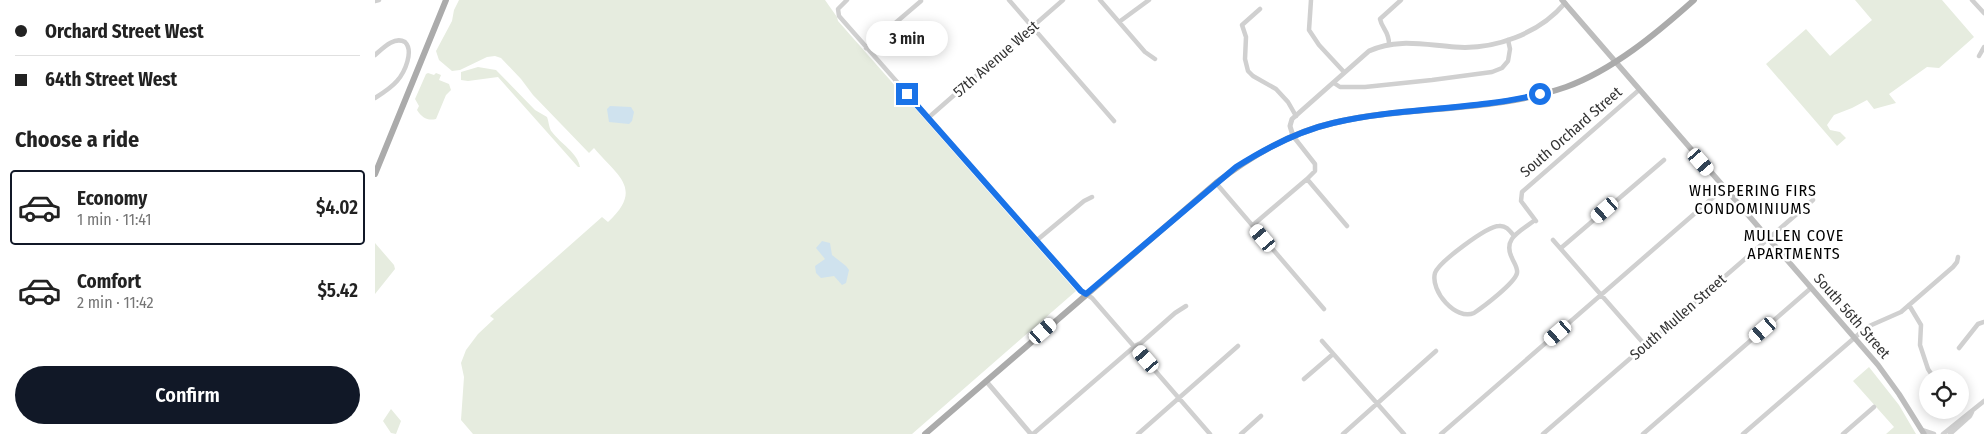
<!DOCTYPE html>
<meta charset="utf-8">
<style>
body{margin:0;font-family:"Fira Sans Condensed",sans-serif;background:#f2f2f2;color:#222;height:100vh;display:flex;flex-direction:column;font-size:19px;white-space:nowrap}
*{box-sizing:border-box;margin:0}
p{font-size:16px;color:#767676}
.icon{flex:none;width:28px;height:28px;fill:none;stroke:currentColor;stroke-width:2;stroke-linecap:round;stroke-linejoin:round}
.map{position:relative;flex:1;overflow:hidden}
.side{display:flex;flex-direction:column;background:#fff;width:375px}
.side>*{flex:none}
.guide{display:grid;align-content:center;height:110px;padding:0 15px;background:#fff}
.buttons{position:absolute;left:1544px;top:369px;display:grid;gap:10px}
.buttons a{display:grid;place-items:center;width:50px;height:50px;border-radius:50%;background:#fff;box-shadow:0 2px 12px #0003;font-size:25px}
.end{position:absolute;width:22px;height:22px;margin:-11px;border:6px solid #1a73e8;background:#fff;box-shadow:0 0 0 2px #fff}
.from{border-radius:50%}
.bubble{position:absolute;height:35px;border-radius:18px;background:#fff;box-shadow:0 2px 12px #0003;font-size:16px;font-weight:600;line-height:35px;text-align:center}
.car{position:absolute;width:15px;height:30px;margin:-15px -8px;border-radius:6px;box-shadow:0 0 4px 1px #0007;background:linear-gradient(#fff 24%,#345 0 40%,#fff 0 76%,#345 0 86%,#fff 0)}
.guide b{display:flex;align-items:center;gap:18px;height:48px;font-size:19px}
.guide b+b{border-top:1px solid #e0e0e0}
.guide i{width:12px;height:12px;background:#222}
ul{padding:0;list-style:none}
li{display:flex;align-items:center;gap:15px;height:75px;margin:0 10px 8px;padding:0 5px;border:2px solid transparent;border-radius:5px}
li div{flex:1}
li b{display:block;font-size:19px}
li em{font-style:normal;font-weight:600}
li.active{border-color:#111827}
li>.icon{width:45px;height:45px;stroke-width:1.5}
h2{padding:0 15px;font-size:22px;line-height:60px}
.primary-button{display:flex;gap:10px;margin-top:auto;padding:10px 15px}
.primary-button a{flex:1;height:58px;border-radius:30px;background:#111827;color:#fff;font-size:20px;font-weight:600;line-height:58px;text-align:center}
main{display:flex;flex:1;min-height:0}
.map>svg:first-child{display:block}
.green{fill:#e6ecdf}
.water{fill:#cfe2ee}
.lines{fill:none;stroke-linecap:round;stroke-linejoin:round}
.minor{stroke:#d0d0d0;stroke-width:4.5}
.tertiary{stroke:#d0d0d0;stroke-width:5}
.secondary{stroke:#bdbdbd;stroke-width:5.5}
.primary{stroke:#ababab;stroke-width:6}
.route{stroke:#1a73e8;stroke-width:6}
.labels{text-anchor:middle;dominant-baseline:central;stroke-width:5;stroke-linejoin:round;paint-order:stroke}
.street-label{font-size:15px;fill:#333;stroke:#fff}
.neighbourhood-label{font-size:16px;letter-spacing:1px;fill:#000;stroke:#fff}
</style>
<main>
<section class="side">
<div class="guide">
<b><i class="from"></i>Orchard Street West</b>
<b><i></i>64th Street West</b>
</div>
<h2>Choose a ride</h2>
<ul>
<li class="active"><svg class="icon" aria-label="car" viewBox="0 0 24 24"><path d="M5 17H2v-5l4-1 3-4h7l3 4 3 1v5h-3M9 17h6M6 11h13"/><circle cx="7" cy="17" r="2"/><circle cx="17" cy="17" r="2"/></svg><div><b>Economy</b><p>1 min · 11:41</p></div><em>$4.02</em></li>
<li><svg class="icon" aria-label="car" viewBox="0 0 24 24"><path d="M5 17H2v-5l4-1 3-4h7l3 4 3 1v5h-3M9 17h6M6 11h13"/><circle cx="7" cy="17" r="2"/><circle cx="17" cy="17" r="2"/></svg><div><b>Comfort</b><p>2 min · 11:42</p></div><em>$5.42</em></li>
</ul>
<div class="primary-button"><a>Confirm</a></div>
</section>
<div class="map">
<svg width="1609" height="434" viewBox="0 0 1609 434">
<rect width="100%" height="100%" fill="#fff"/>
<path class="green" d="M 84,0 L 450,0 L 462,17 L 463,21 L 701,291 L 537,434 L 98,434 L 86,420 L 89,377 L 86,363 L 91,350 L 103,334 L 119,319 L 115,316 L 227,217 L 233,222 C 270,188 241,175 219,148 L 214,153 L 158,95 L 146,79 L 126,58 L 120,56 L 112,57 L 85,70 L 77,71 L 64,60 L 61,51 L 77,21 L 79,10 Z
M 1480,0 L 1567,0 L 1599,37 L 1564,68 L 1552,67 L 1514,94 L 1521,103 L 1499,109 L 1492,100 L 1477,108 L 1459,115 L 1452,125 L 1455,130 L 1465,132 L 1471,138 L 1462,146 L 1391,64 L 1431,29 L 1455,56 L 1497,20 Z
M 103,67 L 121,70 L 160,110 L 172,117 C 174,122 174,129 177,132 C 185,143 203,153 205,167 L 203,167 L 123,77 L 93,81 L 86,80 L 86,72 Z
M 53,73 L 59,75 L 61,73 L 66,75 L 64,80 L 74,84 L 76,90 L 71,95 L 61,119 C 53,121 47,118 42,110 L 44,106 L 40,99 L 51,74 Z
M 0,243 L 19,265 L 20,269 L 0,294 Z
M 1494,367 L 1524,405 L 1541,434 L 1511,434 L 1519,427 L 1478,381 Z
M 16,409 L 26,421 L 21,434 L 16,433 L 8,421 Z"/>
<path class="water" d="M 235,106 L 256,107 L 259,112 L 257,121 L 254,124 L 234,122 L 232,109 Z
M 447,241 L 455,243 L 457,255 L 471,266 L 474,270 L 471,283 L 467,285 L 459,276 L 446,278 L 441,273 L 440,266 L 450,259 L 441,248 Z"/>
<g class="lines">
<path class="minor" d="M 472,0 L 463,9 L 464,16 L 706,291 L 717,298 L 835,434
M 634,0 L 739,121
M 725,0 L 770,52 L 780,59
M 936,0 L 934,30 L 944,45 L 969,72
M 1597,0 L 1609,13
M 0,1 L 4,0
M 885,9 L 867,25 L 871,37 L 870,59 L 873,71 L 878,76 L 901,89 L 913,102 L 921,116
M 744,22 L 774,0
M 1014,44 C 1014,31 1007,29 1005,19 L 1026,0
M 491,48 L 546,1
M 0,55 C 8,48 19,36 30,42 C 39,51 30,72 22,81 C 16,88 8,93 0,98
M 1604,56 L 1609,47
M 959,83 L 965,87 L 990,87 L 1057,80 L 1117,72 L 1127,68 L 1133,61 L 1135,49 L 1133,40
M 553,118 L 688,0
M 918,136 L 940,164 L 940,171 L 932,179 L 972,226
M 841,183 L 949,309
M 1161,221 L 1146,201 L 1147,192 L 1264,90
M 878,225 L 932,179
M 1139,236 C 1135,231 1131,225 1124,226 C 1112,226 1064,262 1060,273 C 1055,291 1081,321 1099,313 C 1108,307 1140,283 1142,273 C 1143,268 1139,263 1137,258 C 1127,238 1146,231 1160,220
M 1178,240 L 1270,345
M 661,241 L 709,201 L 717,197
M 1186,248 L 1289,160
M 1534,305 L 1546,325 L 1545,345 L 1553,369 L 1559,378
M 947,341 L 1029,434
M 1584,348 L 1603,324 L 1609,322
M 929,379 L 958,354
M 1547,430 L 1559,434
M 658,434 L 760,346 L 766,343 L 800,313 L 811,306
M 763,434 L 863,346
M 866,434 L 886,416
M 968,434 L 1061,351
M 1066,434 L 1349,188
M 1168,434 L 1438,200
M 1268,434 L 1436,288
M 1368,434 L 1492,327 L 1526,312 L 1578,267 L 1582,262 L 1583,257
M 1468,434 L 1499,407
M 1568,434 L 1609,401
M 1575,434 L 1595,416 L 1597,412"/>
<path class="tertiary" d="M 918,136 L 915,126 L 917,119 L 994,51 C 1022,38 1050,45 1080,47 C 1119,50 1164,34 1190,3
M 611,381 L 656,434"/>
<path class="secondary" d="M 1187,0 L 1503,365 L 1524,394 L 1549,434"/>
<path class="primary" d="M 0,174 L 71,0
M 550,434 L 841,183 C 876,156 914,133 958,123 C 1034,105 1116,113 1191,87 C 1238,70 1282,33 1319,0"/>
</g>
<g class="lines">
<path class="route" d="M 532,94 L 706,291 L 711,294 L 861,167 C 891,148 923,131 958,123 C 1025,107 1097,111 1165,94"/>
</g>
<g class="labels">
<g class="street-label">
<text transform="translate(621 59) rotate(-41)">57th Avenue West</text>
<text transform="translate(1196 132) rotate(-41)">South Orchard Street</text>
<text transform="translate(1477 316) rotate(49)">South 56th Street</text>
<text transform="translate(1303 317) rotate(-41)">South Mullen Street</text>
</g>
<g class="neighbourhood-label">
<text x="1378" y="190">WHISPERING FIRS<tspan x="1378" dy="18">CONDOMINIUMS</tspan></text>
<text x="1419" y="235">MULLEN COVE<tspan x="1419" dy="18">APARTMENTS</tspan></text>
</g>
</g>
</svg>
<div class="buttons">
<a><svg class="icon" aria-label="locate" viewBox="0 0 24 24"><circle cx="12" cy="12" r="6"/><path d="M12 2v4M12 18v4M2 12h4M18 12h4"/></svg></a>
</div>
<i class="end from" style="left:1165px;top:94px"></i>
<i class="end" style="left:532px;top:94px"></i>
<div class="bubble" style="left:491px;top:21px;width:82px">3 min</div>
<i class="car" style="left:1326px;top:162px;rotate:139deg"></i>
<i class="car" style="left:1230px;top:210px;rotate:229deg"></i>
<i class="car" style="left:888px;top:238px;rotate:320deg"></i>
<i class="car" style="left:1388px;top:330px;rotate:229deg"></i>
<i class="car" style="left:668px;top:331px;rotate:49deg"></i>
<i class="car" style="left:1183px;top:333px;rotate:229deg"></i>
<i class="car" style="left:771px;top:359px;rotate:319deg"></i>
</div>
</main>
